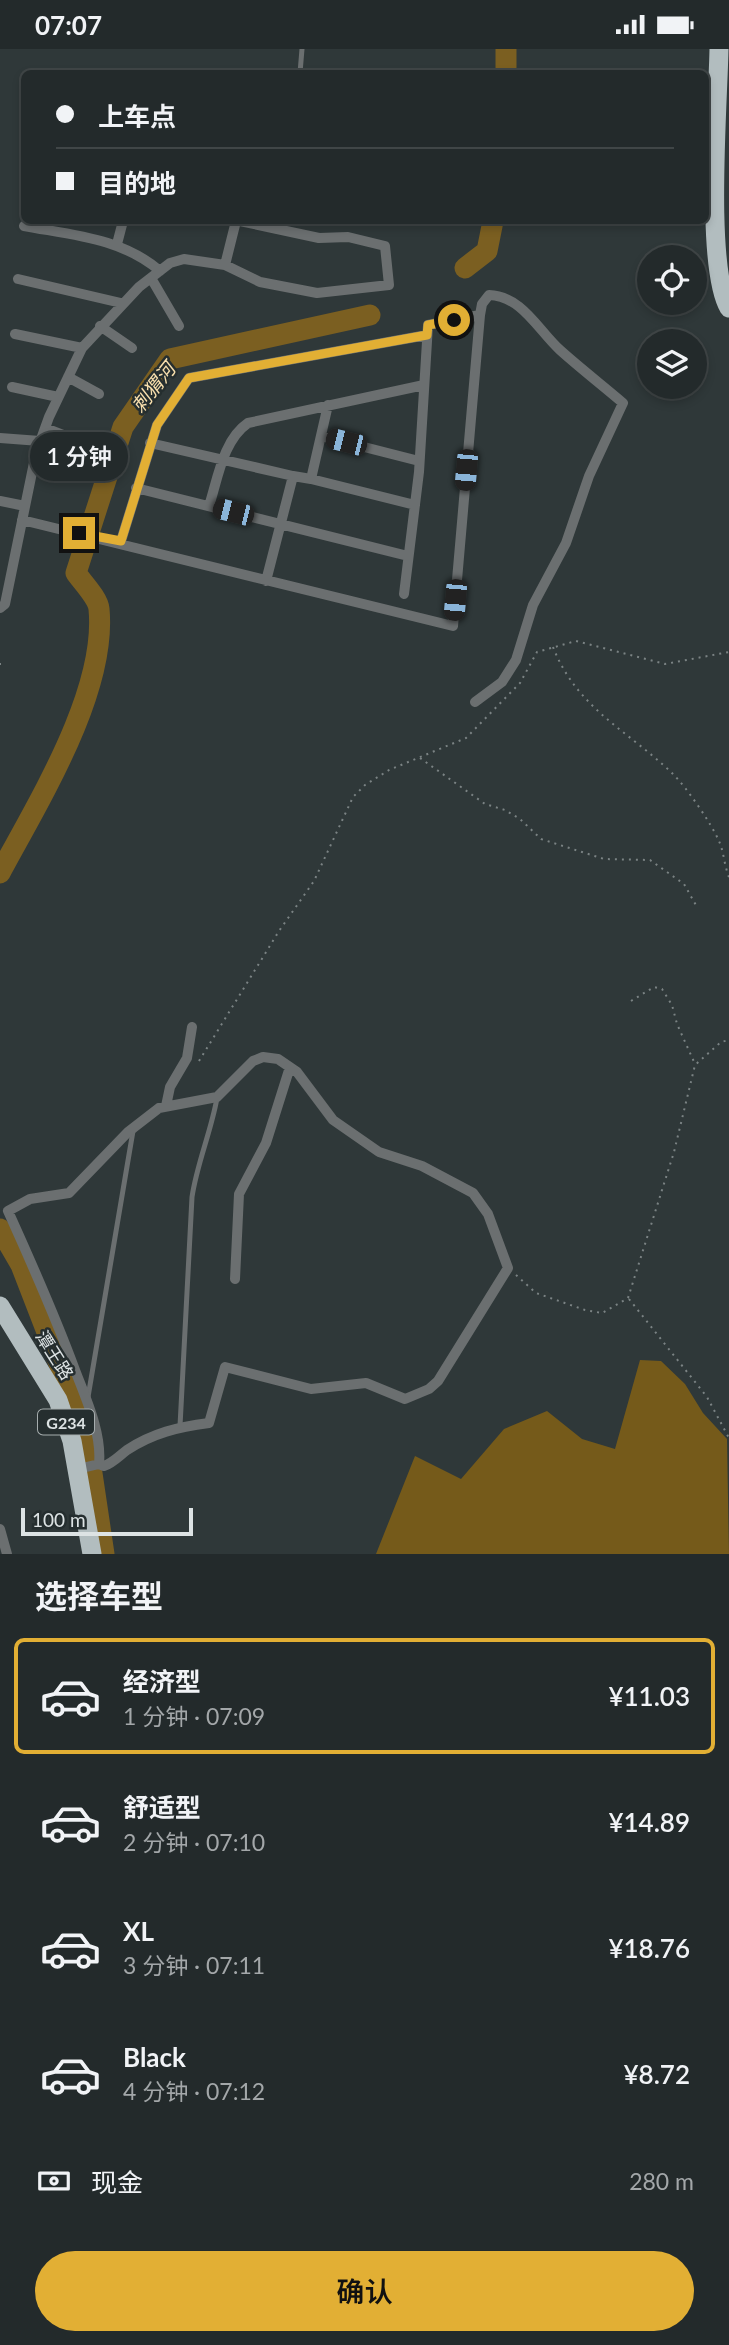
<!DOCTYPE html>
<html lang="zh">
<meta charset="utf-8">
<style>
body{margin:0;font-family:Lato,"Noto Sans SC",sans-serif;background:#2b3233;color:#f1f3f6;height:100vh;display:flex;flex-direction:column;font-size:26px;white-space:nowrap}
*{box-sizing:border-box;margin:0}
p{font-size:23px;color:#a3a7a9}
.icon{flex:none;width:38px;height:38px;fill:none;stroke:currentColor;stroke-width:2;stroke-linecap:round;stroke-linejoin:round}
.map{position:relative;height:1505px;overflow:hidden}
.drawer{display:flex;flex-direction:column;background:#232a2b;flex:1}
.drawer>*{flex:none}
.hud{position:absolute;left:21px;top:21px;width:688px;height:154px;border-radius:10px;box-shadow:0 4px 10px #0003,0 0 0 2px #404647;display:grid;align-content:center;height:154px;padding:0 35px;background:#232a2b}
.buttons{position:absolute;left:637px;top:196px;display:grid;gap:14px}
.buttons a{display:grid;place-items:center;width:70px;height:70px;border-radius:50%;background:#232a2b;box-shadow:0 4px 10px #0003,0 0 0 2px #404647;font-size:35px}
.scale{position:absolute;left:21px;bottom:18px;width:172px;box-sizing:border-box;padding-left:7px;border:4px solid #dde3e4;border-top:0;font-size:19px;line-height:24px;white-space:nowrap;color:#dde3e4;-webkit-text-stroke:5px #252e2f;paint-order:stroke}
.end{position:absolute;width:32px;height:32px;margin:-16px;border:9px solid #e2af34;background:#111;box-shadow:0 0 0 4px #111}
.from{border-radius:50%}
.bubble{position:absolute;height:49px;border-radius:24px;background:#232a2b;box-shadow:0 4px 10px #0003,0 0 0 2px #404647;font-size:23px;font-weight:600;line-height:49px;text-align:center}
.car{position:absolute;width:21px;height:42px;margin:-21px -10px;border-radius:9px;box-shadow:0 0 5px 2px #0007;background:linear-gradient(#222 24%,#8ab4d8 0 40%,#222 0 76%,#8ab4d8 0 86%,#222 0)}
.hud b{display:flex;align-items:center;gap:24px;height:66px;font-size:26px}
.hud b+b{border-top:2px solid #404647}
.hud i{width:18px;height:18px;background:#f1f3f6}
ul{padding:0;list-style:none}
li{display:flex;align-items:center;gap:21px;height:116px;margin:0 14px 10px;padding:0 21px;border:4px solid transparent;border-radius:10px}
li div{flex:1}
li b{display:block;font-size:26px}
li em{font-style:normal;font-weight:600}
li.current{border-color:#e2af34}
li>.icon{width:63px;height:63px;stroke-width:1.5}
h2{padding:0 35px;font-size:32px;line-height:84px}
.pay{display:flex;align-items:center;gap:18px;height:77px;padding:0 35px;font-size:26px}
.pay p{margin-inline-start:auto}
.cta{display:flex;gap:14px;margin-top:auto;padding:14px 35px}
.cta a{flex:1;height:80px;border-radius:42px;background:#e2af34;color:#111;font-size:28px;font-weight:600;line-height:80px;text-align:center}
.status{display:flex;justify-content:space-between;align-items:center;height:49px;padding:0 35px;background:#232a2b;direction:ltr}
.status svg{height:19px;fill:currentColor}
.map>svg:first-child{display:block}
.forest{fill:#755a1a}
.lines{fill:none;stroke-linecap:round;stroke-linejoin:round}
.river{stroke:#7b5f21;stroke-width:21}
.path{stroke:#7b8384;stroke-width:2;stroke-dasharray:2 5;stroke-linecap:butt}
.lane{stroke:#6b6f70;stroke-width:5}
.street{stroke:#6b6f70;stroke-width:10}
.highway{stroke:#b2bdbf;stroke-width:19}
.route{stroke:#e2af34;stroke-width:9}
.labels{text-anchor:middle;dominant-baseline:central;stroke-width:5;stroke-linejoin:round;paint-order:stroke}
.shield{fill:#252e2f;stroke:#a6adae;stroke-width:2}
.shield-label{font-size:16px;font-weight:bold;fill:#dde3e4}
.street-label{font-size:18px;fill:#dde3e4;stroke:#252e2f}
.water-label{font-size:19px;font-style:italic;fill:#f9e0ae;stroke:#252e2f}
</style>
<div class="status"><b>07:07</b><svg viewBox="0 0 49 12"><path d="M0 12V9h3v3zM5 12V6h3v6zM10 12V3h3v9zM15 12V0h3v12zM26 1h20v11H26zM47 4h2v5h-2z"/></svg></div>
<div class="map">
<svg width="729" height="1505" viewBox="0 0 729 1505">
<rect width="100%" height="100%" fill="#2f3839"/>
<path class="forest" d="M 640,1311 L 661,1312 L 685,1335 L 703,1364 L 727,1390 L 729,1505 L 376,1505 L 415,1407 L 461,1430 L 504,1380 L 547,1362 L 582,1390 L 615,1400 Z"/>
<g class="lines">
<path class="river" d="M 506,24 L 506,0
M 465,219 L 487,202 L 493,172
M 0,824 C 38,753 107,643 99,560 C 98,549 83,534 76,524 L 123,378 L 170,310 L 370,266
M 0,1180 L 21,1216 L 86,1384 L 104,1505"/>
<path class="path" d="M 553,598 C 577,660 630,683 673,725 C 687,739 711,774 719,792 C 724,803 724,816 729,828
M 0,614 L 0,619
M 420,709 L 485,755 L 505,761 L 520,770 L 541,790 L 604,810 L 650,811 L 684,835 L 697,858
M 631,952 L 654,938 L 662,940 L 672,956 L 677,975 L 695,1015
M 199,1012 L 279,882 L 314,832 L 353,748 L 365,736 L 389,721 L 466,689 L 520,634 L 537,603 L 576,592 L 665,615 L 729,603
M 516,1226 L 536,1244 L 585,1261 L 602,1264 L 628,1249 L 674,1103 L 695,1016 L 721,993 L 729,991
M 629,1250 L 707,1348 L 729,1389"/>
<path class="lane" d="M 300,24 L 302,0
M 88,1348 L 133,1082
M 180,1377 L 192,1148 C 197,1114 211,1083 217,1049"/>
<path class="street" d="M 24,177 C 72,186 122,189 160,222
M 117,195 L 123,172
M 225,216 L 236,172
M 151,229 L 179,277
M 18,230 L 121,254
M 100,277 L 132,299
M 15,285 L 82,299
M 68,328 L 99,345
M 12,338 L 58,348
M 45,379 L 81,393
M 321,387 L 419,412
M 0,389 L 40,392
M 150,394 L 293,427
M 311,430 L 415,456
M 136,439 L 408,507
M 0,452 L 25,457
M 209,457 C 218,429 223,391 248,374 L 424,336
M 22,471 L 453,577 L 480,266 L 482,255 L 489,246 C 522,247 538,281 560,301 C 580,319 602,336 623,354 L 589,427 L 566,494 L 533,556 L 516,611 L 502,633 L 475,653
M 121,492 L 157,376 L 189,329 L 427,286
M 266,532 L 293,427 L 311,430 L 328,356
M 404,545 L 419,423 L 428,276 L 480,266
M 0,559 L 5,555 L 36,404 L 49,368 L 82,299 L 139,238 L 170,214 L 184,210 L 225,216 L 260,233 L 317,244 L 389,236 L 385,197 L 348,188 L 319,189 L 240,172
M 166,1057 L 170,1038 L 187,1009 L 192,978
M 235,1230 L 239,1145 L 266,1094 L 290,1018
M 78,1420 L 99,1415 C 102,1384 86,1350 75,1321 C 55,1267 32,1215 8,1162 L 30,1150 L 69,1144 L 128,1083 L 159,1059 L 217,1048 L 253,1012 L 263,1008 L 278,1010 L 297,1023 L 333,1071 L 379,1103 L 422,1117 L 473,1144 L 488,1165 L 508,1219 L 438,1332 L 429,1340 L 405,1350 L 366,1334 L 311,1340 L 225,1318 L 209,1374 C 178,1378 153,1384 127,1401 C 119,1407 113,1414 104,1417 L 99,1415
M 0,1480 L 7,1505"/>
<path class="highway" d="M 719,0 C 718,55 705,218 729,259
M 0,1257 L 58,1351 L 72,1392 L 92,1505"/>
</g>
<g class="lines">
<path class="route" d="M 79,484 L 121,492 L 157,376 L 189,329 L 427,286 L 428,276 L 454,271"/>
</g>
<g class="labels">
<rect class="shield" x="38" y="1360.5" width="56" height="25" rx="5"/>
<g class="shield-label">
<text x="66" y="1373">G234</text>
</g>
<g class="street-label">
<text transform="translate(55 1306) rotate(58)">潭王路</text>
</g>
<g class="water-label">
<text transform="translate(153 338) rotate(-52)">刺猬河</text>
</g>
</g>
</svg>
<div class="buttons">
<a><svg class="icon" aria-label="locate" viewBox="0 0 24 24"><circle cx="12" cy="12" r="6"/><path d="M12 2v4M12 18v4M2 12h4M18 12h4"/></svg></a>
<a><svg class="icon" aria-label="layers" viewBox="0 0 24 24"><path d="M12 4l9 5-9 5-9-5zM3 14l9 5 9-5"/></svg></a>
</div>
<div class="scale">100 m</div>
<i class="end from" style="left:454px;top:271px"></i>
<i class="end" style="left:79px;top:484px"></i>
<div class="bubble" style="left:30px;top:383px;width:98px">1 分钟</div>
<i class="car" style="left:346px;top:393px;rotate:284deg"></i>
<i class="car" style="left:466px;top:421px;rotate:185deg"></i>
<i class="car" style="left:233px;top:463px;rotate:284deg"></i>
<i class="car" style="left:455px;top:551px;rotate:185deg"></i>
<div class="hud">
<b><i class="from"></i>上车点</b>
<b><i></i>目的地</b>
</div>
</div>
<section class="drawer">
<h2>选择车型</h2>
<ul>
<li class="current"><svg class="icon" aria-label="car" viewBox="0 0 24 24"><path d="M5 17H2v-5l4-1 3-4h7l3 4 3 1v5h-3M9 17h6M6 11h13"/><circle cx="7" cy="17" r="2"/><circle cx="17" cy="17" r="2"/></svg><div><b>经济型</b><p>1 分钟 · 07:09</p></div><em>¥11.03</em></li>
<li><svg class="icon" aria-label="car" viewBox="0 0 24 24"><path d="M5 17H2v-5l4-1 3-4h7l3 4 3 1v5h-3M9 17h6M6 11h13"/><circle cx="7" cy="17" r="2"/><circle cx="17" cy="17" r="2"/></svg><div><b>舒适型</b><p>2 分钟 · 07:10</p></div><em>¥14.89</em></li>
<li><svg class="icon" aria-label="car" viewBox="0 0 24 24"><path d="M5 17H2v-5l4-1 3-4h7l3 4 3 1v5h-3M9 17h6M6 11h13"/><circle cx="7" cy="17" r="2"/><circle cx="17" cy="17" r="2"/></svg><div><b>XL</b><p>3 分钟 · 07:11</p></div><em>¥18.76</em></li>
<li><svg class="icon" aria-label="car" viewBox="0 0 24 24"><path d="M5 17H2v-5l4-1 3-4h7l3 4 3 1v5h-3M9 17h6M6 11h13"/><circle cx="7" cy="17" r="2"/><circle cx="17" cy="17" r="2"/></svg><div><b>Black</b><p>4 分钟 · 07:12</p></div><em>¥8.72</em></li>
</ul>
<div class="pay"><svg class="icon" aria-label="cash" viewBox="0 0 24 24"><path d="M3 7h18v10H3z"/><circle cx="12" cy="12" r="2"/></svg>现金<p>280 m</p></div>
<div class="cta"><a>确认</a></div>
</section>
